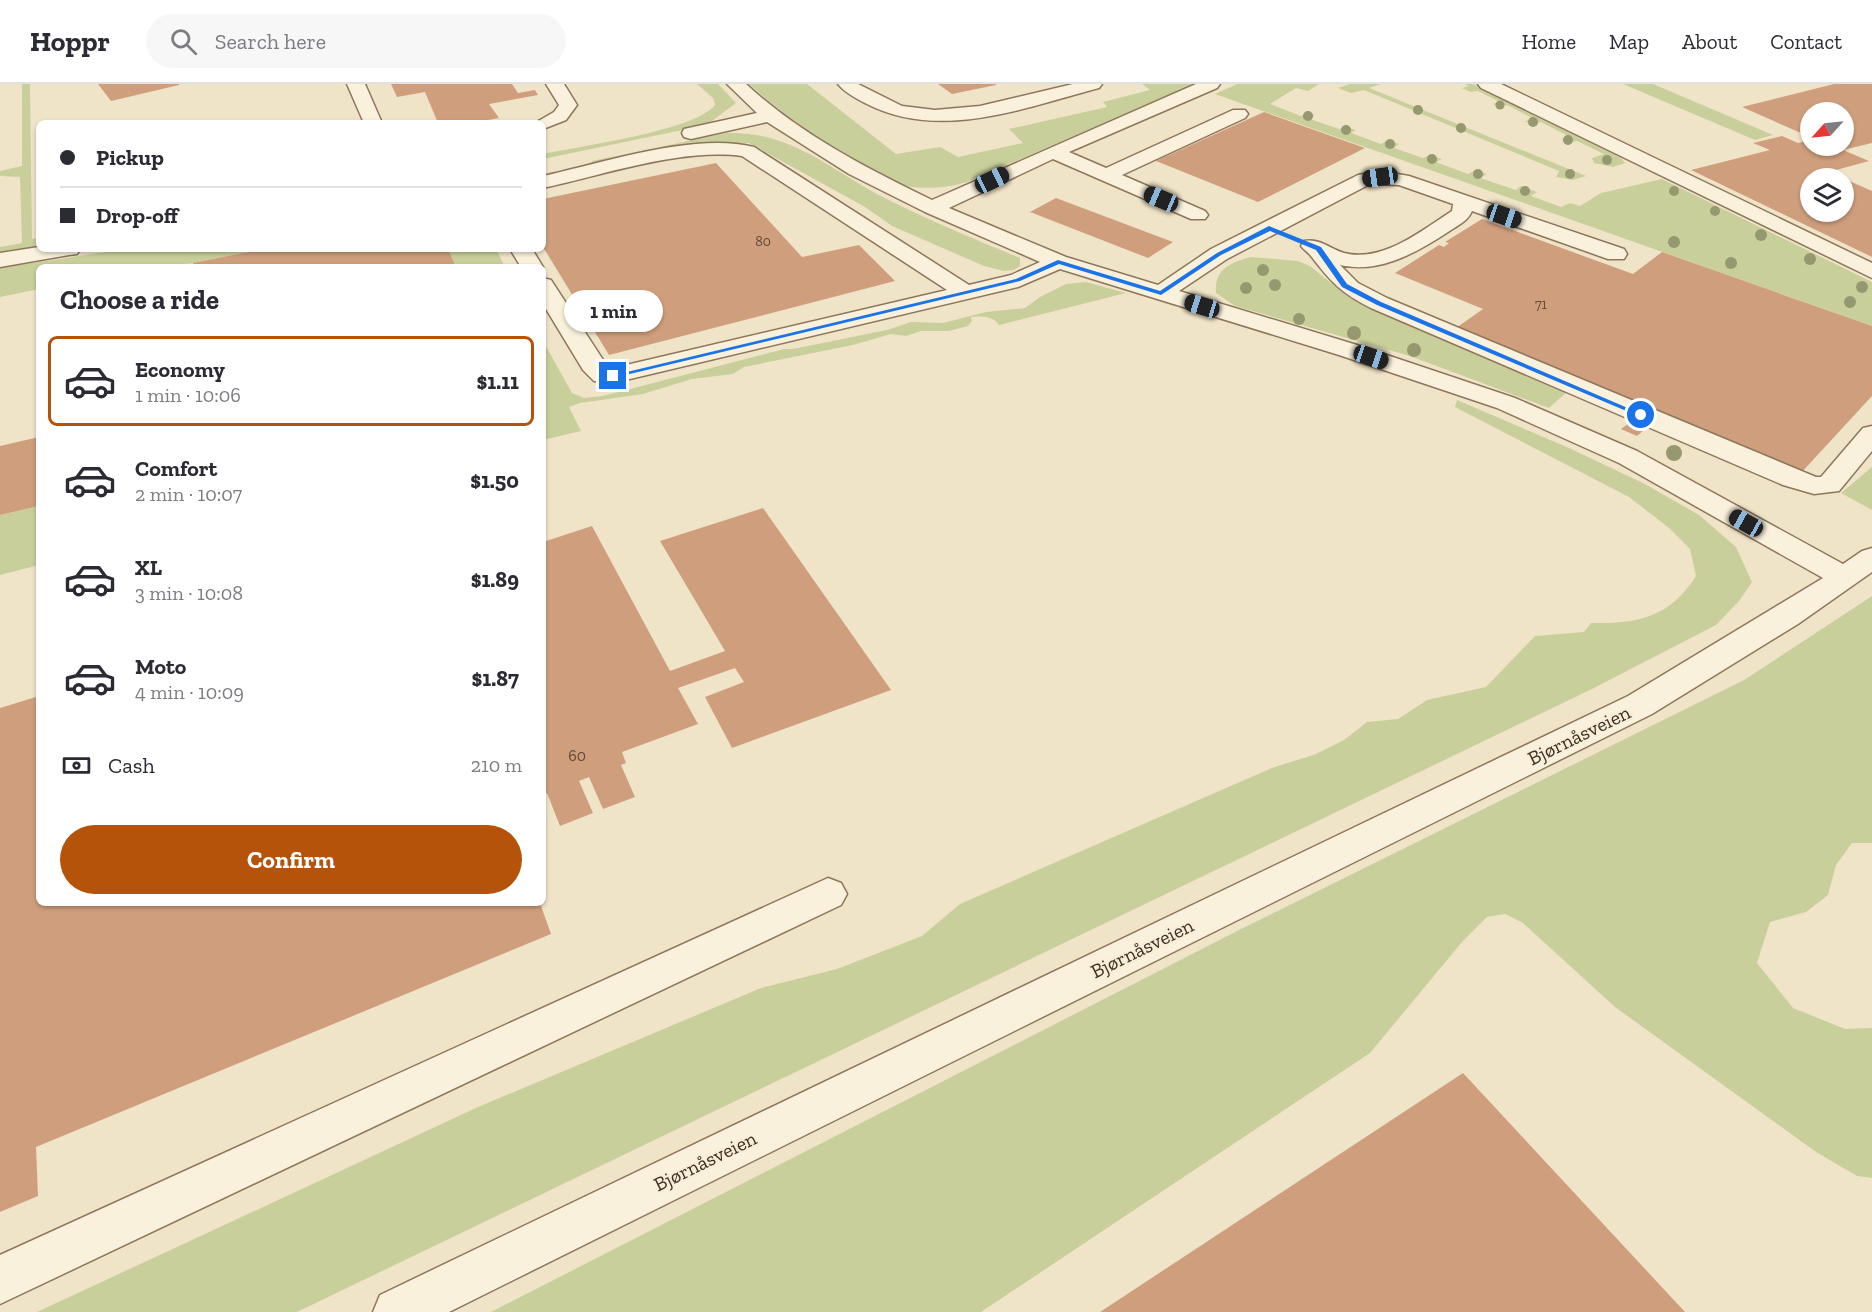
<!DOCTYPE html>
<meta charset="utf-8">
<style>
body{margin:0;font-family:"Zilla Slab",serif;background:#f7f7f7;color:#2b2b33;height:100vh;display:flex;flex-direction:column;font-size:22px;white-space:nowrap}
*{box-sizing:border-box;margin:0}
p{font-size:20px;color:#7c7c81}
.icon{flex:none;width:33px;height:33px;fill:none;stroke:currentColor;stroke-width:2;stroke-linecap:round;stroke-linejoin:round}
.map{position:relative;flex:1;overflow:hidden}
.drawer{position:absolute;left:36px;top:180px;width:510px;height:642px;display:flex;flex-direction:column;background:#fff;border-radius:9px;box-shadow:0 2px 4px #0004}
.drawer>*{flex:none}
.top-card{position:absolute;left:36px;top:36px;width:510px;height:132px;border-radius:9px;box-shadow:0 2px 4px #0004;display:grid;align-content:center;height:132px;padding:0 24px;background:#fff}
.needle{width:39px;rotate:243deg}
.controls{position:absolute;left:1800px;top:18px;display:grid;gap:12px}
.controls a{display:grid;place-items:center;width:54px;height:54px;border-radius:50%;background:#fff;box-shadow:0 2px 4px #0004;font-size:30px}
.end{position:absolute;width:27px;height:27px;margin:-14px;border:8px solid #1a73e8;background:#fff;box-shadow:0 0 0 3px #fff}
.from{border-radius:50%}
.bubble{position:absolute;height:42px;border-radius:21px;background:#fff;box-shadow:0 2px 4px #0004;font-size:20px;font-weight:700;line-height:42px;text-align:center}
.car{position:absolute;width:18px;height:36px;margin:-18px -9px;border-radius:8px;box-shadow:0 0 4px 2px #0007;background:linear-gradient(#222 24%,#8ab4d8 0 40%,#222 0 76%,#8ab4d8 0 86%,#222 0)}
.top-card b{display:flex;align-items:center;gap:21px;height:57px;font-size:22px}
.top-card b+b{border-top:2px solid #e1e1e2}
.top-card i{width:15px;height:15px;background:#2b2b33}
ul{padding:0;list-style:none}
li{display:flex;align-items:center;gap:18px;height:90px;margin:0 12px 9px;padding:0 12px;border:3px solid transparent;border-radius:9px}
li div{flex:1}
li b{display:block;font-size:22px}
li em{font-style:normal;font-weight:700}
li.selected{border-color:#b45309}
li>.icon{width:54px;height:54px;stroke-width:1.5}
h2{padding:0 24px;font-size:27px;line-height:72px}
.pay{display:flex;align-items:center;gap:15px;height:66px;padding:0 24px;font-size:22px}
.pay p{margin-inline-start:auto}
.primary-button{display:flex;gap:12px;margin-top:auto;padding:12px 24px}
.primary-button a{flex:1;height:69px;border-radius:36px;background:#b45309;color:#fff;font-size:24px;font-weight:700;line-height:69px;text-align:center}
header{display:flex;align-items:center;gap:36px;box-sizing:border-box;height:84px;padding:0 30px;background:#fff;border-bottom:2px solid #e1e1e2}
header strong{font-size:28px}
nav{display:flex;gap:33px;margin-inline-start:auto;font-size:21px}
.search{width:420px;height:54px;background:#f7f7f7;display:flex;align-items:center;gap:15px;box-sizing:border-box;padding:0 21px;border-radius:33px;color:#7c7c81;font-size:22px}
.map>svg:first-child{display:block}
.green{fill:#c9cf9b}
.building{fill:#cf9f7d;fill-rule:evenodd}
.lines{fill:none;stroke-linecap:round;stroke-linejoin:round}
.minor-casing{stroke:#8d765c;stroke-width:3}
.minor{fill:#faf1dc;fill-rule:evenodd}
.tree{fill:#96986f}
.route{fill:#1a73e8}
.labels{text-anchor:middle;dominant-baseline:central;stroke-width:4.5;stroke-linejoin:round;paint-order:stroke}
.far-number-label{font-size:14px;fill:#624a37}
.number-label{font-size:16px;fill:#624a37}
.street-label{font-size:20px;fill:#3d2e20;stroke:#f7eed8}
</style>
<header>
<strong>Hoppr</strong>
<div class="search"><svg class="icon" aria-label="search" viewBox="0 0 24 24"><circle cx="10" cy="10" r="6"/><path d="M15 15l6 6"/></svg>Search here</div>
<nav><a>Home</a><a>Map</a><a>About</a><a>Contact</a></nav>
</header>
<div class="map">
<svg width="1872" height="1228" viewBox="0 0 1872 1228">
<rect width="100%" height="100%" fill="#f0e4c8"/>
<path class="green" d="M 22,0 L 30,0 L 32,155 L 39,154 L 39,163 L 0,169 L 0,163 L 22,159 L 20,93 L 0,92 L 0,87 L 22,82 Z
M 697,0 L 718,0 L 736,19 L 712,37 L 692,44 L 543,75 L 543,70 C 580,62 694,47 715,21 L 713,14 Z
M 749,0 L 807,0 L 896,70 L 940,63 L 958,73 L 1023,59 L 1009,45 L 1107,23 L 1103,18 L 1150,6 L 1142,0 L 1195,0 L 967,98 C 951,103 930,105 912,103 C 899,101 886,92 875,86 C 829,62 787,34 749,0 Z
M 1237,0 L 1319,0 L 1308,7 L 1296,4 L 1270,20 L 1301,32 L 1308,29 L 1315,31 L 1310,35 L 1339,45 L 1346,43 L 1356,46 L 1351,49 L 1381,60 L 1388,56 L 1399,60 L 1394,64 L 1423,74 L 1429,71 L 1442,75 L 1436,78 L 1468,90 L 1475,86 L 1487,90 L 1480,94 L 1516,106 L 1521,102 L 1537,108 L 1531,112 L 1561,123 L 1570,119 L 1580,122 L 1601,109 L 1662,95 L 1872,198 L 1872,242 L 1215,10 Z
M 1350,0 L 1381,0 L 1369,4 L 1586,92 L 1573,96 L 1556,93 L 1559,87 L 1364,6 L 1351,9 L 1338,4 Z
M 1465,0 L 1473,0 L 1621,74 L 1625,79 L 1613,83 L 1594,79 L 1592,74 L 1604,70 L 1577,57 L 1568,59 L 1561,55 L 1570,53 L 1541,38 L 1532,41 L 1525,37 L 1534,35 L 1507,21 L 1498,23 L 1493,20 L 1500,18 L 1478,7 L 1470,8 L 1462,4 L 1469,2 Z
M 1623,0 L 1653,0 L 1773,51 L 1755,56 Z
M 727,49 C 788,47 826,82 877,110 C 923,134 972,154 1020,174 L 1020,182 L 1014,186 L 1004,187 L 984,182 L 892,142 L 865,123 L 749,59 L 716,60 L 594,82 L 591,80 L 592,77 Z
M 125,165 L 263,165 L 193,179 L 153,183 L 39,183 L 39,205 L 0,213 L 0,184 Z
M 448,165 L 496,165 L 505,183 L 456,183 Z
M 1251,173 L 1298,177 L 1310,182 L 1346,211 L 1367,222 L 1568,307 L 1549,324 L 1410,272 L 1235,222 L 1216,209 C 1214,184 1231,179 1251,173 Z
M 1086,198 L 1126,209 L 999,241 C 993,232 982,232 971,233 L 972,237 L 968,242 L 949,247 L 921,247 L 906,252 L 891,250 L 853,261 L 744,283 L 733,290 L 692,295 L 643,310 L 580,319 L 569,323 L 581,347 L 543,356 L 543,257 L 572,309 L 584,314 L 603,312 L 784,265 L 793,265 L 887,246 L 911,238 L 943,239 L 986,228 L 1025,224 L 1040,213 L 1066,200 Z
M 1457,316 L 1569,364 L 1645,400 L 1699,431 L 1736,463 L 1752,498 L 1739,517 L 1716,541 L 1590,606 L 297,1228 L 37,1228 L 478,1023 L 761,904 L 837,885 L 922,852 L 960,820 L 1272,684 L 1316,670 L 1344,656 L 1367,638 L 1398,635 L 1427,616 L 1486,603 L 1535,552 L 1584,548 L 1591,539 C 1638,540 1670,533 1696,492 L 1690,465 L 1669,444 L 1629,413 L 1455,323 Z
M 1872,383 L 1872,426 L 1841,409 Z
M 39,422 L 39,481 L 0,491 L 0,431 Z
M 1872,512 L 1872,759 L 1852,759 L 1836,781 L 1828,811 L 1806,828 L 1770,838 L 1757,879 L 1793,924 L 1845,945 L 1872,944 L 1872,1094 L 1857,1092 L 1816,1068 L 1615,923 L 1523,839 L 1505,830 L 1487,833 L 1462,858 L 1370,969 L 981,1228 L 491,1228 L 1245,843 L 1744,596 Z"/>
<path class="building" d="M 98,0 L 179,0 L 179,1 L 111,17 Z
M 391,0 L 512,0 L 518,9 L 535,6 L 538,11 L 489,20 L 499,34 L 471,39 L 438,39 L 425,8 L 397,13 Z
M 938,0 L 996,0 L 996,1 L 952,10 Z
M 1834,0 L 1872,0 L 1872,59 L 1843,66 L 1869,77 L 1829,88 L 1872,107 L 1872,173 L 1691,86 L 1770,66 L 1753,59 L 1782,52 L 1798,59 L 1810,56 L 1810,62 L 1844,62 L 1844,28 L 1810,28 L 1810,53 L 1742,23 ZM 1810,94 L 1844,94 L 1844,128 L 1810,128 Z
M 1264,28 L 1365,64 L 1258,118 L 1156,77 Z
M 716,79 L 802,173 L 859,161 L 895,197 L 609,271 L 543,163 L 543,115 Z
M 1056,114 L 1173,158 L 1148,174 L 1030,128 Z
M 1482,135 L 1633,190 L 1662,168 L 1872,242 L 1872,312 L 1801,389 L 1456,244 L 1483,225 L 1395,189 L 1439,161 L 1444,163 L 1449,159 L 1445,158 Z
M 263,165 L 448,165 L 456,183 L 194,183 L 193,179 Z
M 1628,340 L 1643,347 L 1637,352 L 1621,345 Z
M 39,353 L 39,422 L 0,431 L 0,362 Z
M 763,424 L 891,606 L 732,664 L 705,613 L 744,598 L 735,584 L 678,604 L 698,640 L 622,668 L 626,679 L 621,681 L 635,713 L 603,725 L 589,693 L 579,697 L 593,729 L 560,742 L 547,709 L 543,710 L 543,458 L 592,442 L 670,587 L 725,567 L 660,457 Z
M 39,612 L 39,819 L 540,819 L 551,850 L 36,1063 L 38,1112 L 0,1128 L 0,624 Z
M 1463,989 L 1685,1228 L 1100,1228 Z"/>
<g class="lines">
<g class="minor-casing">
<path id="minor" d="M 347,0 L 365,0 L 382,39 L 364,39 Z
M 546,0 L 564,0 L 577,21 L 566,36 L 543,45 L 543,39 L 535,39 L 554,28 L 559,21 Z
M 727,0 L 746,0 C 800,50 866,84 932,116 L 1196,0 L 1220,0 L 1217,4 L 1069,68 L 1106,84 L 1233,26 L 1245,26 L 1248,30 L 1245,34 L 1122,91 L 1205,127 L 1208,131 L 1205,135 L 1191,135 L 1053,75 L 949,124 L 1066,173 L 1158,201 L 1211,165 L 1358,91 L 1380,87 L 1409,92 L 1624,165 L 1627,170 L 1624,175 L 1608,175 L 1472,127 C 1468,137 1457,142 1448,148 C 1416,169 1379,190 1340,181 L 1358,199 L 1387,214 L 1816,393 L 1821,393 L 1863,344 L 1872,342 L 1872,367 L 1839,407 L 1814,410 L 1783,401 L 1371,224 C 1341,209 1331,198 1311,172 C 1308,168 1304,166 1301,162 L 1304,157 C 1320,154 1330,165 1344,169 C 1383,179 1422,146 1452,127 L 1453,120 L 1399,101 L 1370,100 L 1227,175 L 1179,207 L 1357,261 L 1515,314 L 1637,367 L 1843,480 L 1862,467 L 1872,464 L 1872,488 L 1798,540 L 1652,630 L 449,1228 L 373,1228 L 380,1211 L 1628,612 L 1823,494 L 1619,379 L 1497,324 L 1339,271 L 1060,185 L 1018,203 L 613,299 L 594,297 L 583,286 L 543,220 L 543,194 L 551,196 L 609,285 L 947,206 L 742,72 C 680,64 604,91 543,104 L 543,92 C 603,79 694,48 754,63 L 969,201 L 1011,191 L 1040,178 L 925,128 L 849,90 L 767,38 L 691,55 L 684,53 L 682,49 L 684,45 L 757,29 Z
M 838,0 L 858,0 L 902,22 L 935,26 L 980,22 L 1073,0 L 1102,0 L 1099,4 C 1027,23 941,57 869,21 C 859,16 845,9 838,0 Z
M 1478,0 L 1501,0 L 1872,179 L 1872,194 L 1481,4 Z
M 39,163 L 80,165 L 77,170 L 69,171 L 0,183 L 0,169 Z
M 510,165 L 532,165 L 543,183 L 521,183 Z
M 828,794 L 841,799 L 847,810 L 841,821 L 0,1220 L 0,1171 Z"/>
</g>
<use href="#minor" class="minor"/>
</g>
<g class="tree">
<circle cx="1500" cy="21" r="4.5"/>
<circle cx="1418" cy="26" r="5"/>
<circle cx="1308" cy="32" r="5"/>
<circle cx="1533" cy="38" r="5"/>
<circle cx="1461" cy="44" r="5"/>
<circle cx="1346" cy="46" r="5"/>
<circle cx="1568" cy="56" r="5"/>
<circle cx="1390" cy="60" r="5"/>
<circle cx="1432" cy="75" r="5"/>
<circle cx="1607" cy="76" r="5"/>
<circle cx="1478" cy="90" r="5"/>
<circle cx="1570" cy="90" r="5"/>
<circle cx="1525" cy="107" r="5"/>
<circle cx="1674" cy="107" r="5"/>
<circle cx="1715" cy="127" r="5"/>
<circle cx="1761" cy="151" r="6"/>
<circle cx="1674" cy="158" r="6"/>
<circle cx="1810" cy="175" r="6"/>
<circle cx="1731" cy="179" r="6"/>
<circle cx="1263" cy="186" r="6"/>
<circle cx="1275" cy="201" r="6"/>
<circle cx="1862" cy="203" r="6"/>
<circle cx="1246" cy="204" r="6"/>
<circle cx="1850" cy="218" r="6"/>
<circle cx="1299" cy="235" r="6"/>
<circle cx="1354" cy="249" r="7"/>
<circle cx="1414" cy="266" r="7"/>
<circle cx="1674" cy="369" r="8"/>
</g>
<path class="route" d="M 1269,142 L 1321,163 L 1347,200 L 1381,218 L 1644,331 L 1638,332 L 1377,221 L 1342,203 L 1316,166 L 1270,147 L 1221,171 L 1161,211 L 1059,180 L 1020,197 L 613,294 L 610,292 L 1016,195 L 1058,176 L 1160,207 L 1217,169 Z"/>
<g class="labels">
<g class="far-number-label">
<text x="763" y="157">80</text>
<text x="1541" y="220">71</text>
</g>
<g class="number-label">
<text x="577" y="671">60</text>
</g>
<g class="street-label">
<text transform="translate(1579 651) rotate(-26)">Bjørnåsveien</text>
<text transform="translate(1142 864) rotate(-26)">Bjørnåsveien</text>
<text transform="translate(705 1077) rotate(-26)">Bjørnåsveien</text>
</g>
</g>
</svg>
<div class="controls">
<a><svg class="needle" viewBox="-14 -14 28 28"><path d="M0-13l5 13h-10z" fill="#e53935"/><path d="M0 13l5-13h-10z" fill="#7c7c81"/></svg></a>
<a><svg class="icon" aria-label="layers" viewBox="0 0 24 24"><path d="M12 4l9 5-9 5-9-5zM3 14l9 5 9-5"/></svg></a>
</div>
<i class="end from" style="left:1641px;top:331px"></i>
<i class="end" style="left:613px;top:292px"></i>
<div class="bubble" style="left:564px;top:206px;width:99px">1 min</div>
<i class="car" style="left:1380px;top:93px;rotate:262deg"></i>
<i class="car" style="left:992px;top:96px;rotate:65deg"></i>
<i class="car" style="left:1161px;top:115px;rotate:293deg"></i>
<i class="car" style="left:1504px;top:132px;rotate:109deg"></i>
<i class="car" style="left:1202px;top:222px;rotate:287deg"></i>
<i class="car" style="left:1371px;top:273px;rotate:109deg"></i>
<i class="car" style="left:1746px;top:439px;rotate:299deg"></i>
<div class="top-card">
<b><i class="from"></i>Pickup</b>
<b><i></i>Drop-off</b>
</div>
<section class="drawer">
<h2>Choose a ride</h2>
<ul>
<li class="selected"><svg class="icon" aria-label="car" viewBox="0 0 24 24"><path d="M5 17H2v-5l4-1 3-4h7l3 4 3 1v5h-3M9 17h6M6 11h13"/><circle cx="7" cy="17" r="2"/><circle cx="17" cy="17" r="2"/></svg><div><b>Economy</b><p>1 min · 10:06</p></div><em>$1.11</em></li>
<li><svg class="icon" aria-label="car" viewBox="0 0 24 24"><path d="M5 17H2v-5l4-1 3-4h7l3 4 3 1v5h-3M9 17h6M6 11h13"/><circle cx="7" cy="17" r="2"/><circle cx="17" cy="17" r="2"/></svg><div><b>Comfort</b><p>2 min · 10:07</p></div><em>$1.50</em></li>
<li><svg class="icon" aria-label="car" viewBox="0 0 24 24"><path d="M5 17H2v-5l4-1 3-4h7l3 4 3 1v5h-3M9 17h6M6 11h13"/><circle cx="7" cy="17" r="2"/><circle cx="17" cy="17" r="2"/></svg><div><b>XL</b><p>3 min · 10:08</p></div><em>$1.89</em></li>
<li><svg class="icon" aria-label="car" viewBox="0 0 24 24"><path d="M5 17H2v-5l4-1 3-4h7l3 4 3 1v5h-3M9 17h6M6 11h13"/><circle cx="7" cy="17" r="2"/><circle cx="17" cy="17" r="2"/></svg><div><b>Moto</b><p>4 min · 10:09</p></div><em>$1.87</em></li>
</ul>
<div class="pay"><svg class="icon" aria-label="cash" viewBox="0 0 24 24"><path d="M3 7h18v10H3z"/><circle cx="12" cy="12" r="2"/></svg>Cash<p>210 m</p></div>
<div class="primary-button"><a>Confirm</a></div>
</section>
</div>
